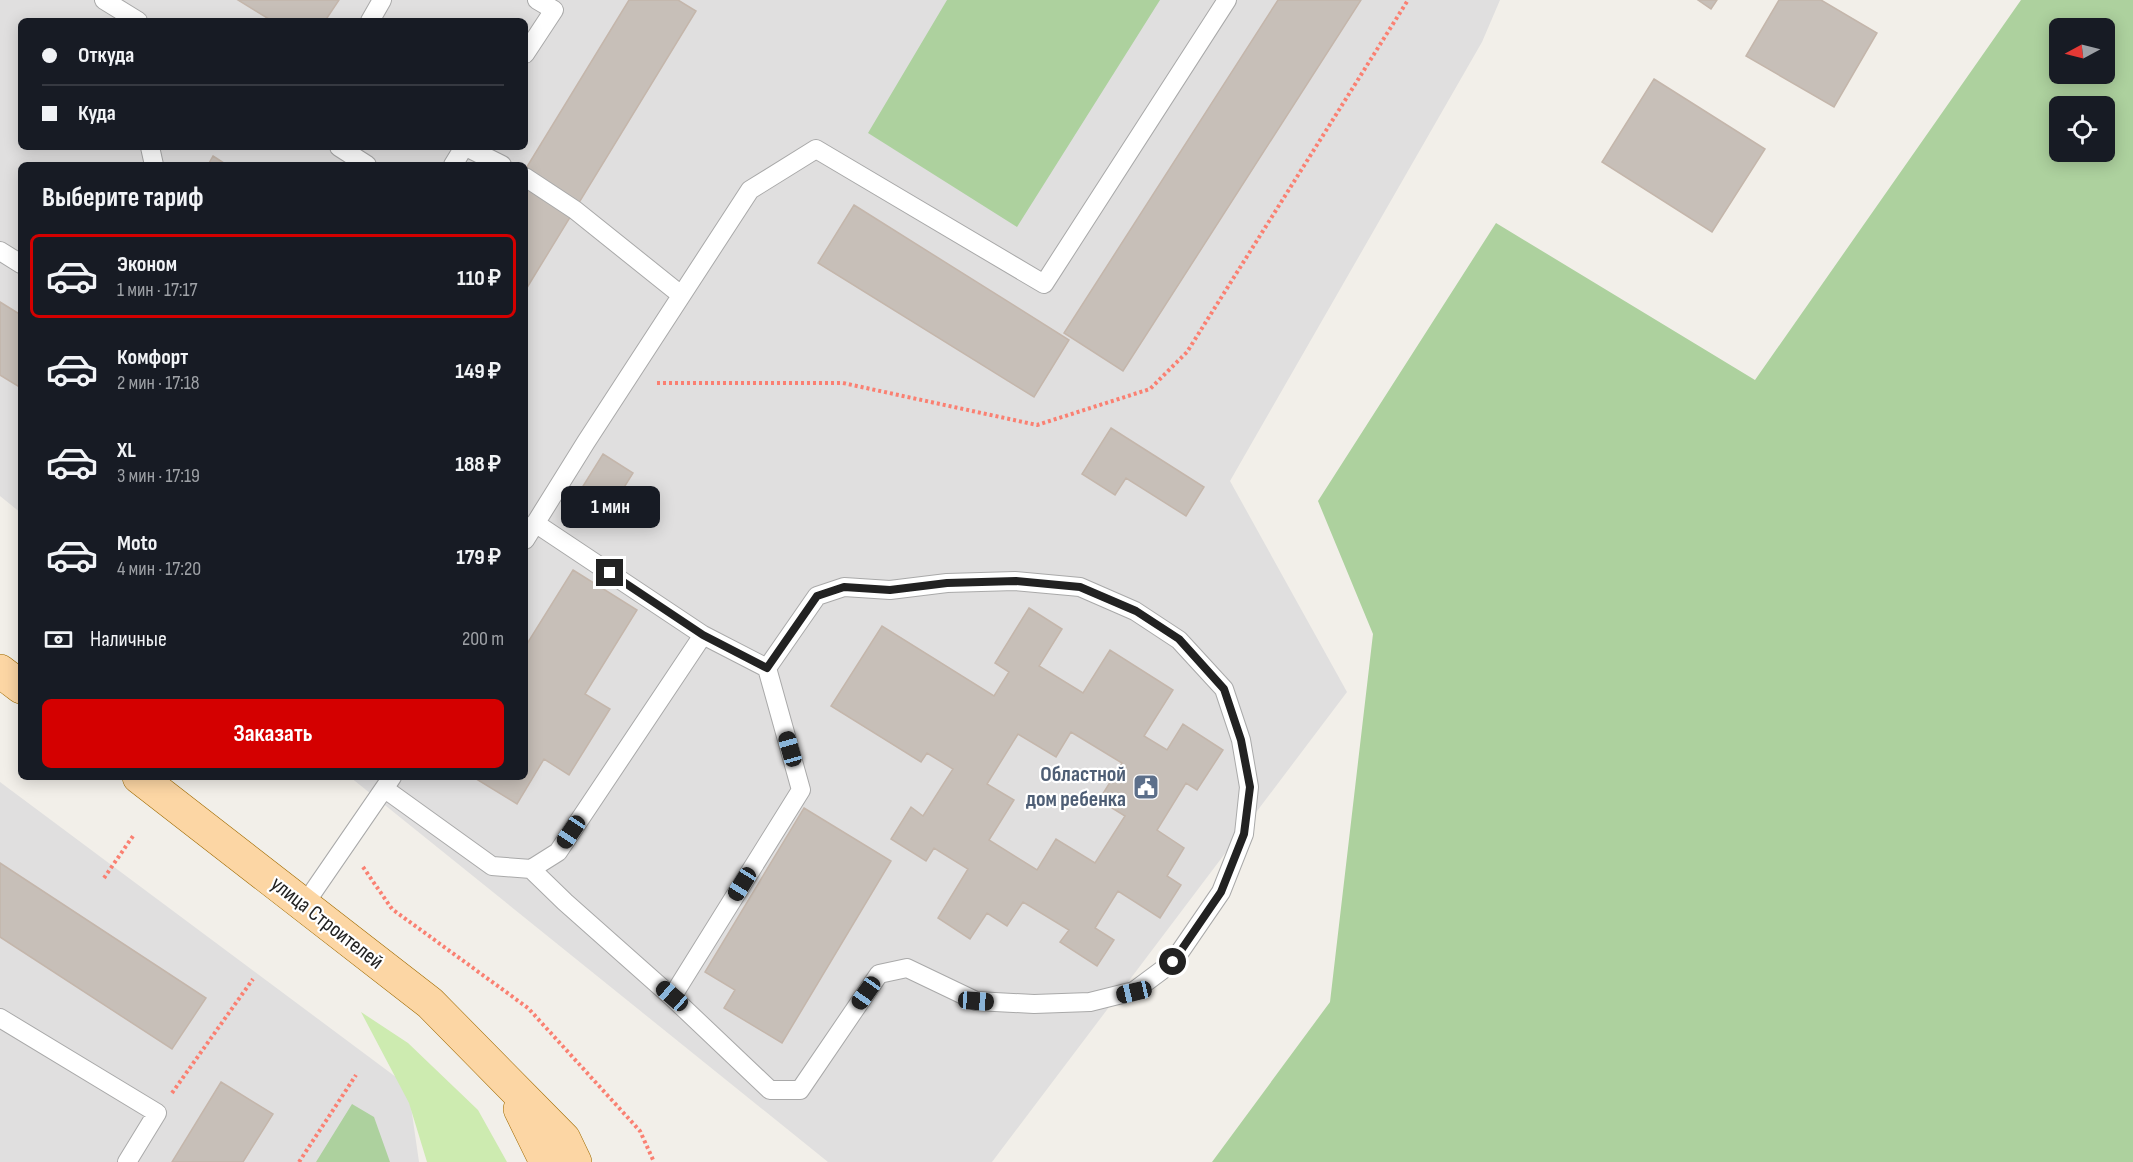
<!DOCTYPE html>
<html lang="ru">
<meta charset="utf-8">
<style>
body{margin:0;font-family:"Sofia Sans Condensed",sans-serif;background:#20242c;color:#f1f3f6;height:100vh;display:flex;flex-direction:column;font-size:22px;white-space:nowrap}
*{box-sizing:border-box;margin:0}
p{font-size:20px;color:#9ea1a6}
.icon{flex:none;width:33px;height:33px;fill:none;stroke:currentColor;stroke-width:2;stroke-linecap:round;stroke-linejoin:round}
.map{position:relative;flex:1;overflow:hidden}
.drawer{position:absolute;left:18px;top:162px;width:510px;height:618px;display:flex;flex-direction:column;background:#171b24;border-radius:9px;box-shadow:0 3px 15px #0003}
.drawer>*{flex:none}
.guide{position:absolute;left:18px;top:18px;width:510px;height:132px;border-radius:9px;box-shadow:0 3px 15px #0003;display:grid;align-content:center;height:132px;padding:0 24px;background:#171b24}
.needle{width:39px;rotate:263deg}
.tools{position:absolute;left:2049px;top:18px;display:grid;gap:12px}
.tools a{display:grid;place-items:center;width:66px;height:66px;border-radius:9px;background:#171b24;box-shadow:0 3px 15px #0003;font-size:30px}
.end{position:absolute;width:27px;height:27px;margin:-14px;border:8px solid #222;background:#fff;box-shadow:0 0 0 3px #fff}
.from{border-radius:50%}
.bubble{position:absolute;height:42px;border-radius:9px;background:#171b24;box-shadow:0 3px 15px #0003;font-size:20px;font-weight:700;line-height:42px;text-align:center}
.car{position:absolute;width:18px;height:36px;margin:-18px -9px;border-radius:8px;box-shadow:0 0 4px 2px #0007;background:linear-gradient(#222 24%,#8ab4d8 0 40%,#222 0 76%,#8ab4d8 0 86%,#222 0)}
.guide b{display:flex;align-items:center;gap:21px;height:57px;font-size:22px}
.guide b+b{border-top:2px solid #363941}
.guide i{width:15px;height:15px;background:#f1f3f6}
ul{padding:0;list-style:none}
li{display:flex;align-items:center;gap:18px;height:84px;margin:0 12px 9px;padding:0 12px;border:3px solid transparent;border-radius:9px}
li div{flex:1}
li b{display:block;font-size:22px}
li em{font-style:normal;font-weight:700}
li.active{border-color:#d40000}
li>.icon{width:54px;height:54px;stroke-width:1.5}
h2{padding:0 24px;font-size:27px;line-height:72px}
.pay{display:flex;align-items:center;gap:15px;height:66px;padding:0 24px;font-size:22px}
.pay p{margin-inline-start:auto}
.button{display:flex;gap:12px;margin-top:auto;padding:12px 24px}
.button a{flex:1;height:69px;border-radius:9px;background:#d40000;color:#fff;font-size:24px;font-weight:700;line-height:69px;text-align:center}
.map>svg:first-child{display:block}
.residential{fill:#e0dfdf;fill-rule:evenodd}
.grass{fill:#cdebb0}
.forest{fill:#add19e;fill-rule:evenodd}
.building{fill:#c7bfb8;stroke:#c4b6ab;stroke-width:1.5;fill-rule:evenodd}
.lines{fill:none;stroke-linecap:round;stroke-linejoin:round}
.lane-casing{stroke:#a9a9a9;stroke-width:20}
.primary-casing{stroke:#a06b00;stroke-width:34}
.path{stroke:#fa8072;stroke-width:4;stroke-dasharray:3 3;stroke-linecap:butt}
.lane{stroke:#fff;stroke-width:18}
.primary{stroke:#fcd6a4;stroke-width:33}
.route{stroke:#222;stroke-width:8}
.labels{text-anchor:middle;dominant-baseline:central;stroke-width:4.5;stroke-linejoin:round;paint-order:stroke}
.service-label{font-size:22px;font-weight:bold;fill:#4e5e75;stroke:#fff;text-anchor:end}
.street-label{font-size:22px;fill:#222;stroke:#fff}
</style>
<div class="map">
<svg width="2133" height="1162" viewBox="0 0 2133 1162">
<rect width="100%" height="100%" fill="#f2efe9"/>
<path class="residential" d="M 0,0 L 1500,0 L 1482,42 L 1230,481 L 1347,692 L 992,1162 L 828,1162 L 350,777 L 525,777 L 525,165 L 21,165 L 21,513 L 0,496 ZM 21,21 L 525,21 L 525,147 L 21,147 Z
M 0,782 L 408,1086 L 419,1162 L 0,1162 Z"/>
<path class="grass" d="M 361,1012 L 408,1043 L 478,1110 L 507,1162 L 427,1162 L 409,1103 Z"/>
<path class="forest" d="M 947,0 L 1160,0 L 1017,227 L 868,133 Z
M 2021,0 L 2133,0 L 2133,1162 L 1212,1162 L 1330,1002 L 1373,634 L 1318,501 L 1496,223 L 1755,380 ZM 2104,28 L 2104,74 L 2060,74 L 2060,28 ZM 2060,106 L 2104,106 L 2104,152 L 2060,152 Z
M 352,1104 L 374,1117 L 390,1162 L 316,1162 Z"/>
<path class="building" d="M 238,0 L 339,0 L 325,21 L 272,21 Z
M 629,0 L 678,0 L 696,11 L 525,291 L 525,170 Z
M 1278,0 L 1361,0 L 1123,371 L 1064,333 Z
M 1698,0 L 1717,0 L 1711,9 Z
M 1779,0 L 1821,0 L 1877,33 L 1834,107 L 1746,56 Z
M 1654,79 L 1765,149 L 1712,232 L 1602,162 Z
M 213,156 L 227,165 L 208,165 Z
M 854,205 L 1069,340 L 1034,397 L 818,263 Z
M 0,302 L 21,315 L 21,388 L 0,375 Z
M 1111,428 L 1204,487 L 1186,516 L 1126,478 L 1115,495 L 1082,474 Z
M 603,454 L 633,473 L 600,526 L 570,507 Z
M 573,570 L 637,610 L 585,694 L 610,709 L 569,775 L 544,759 L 517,804 L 473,777 L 525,777 L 525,647 Z
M 1029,608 L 1062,629 L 1039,666 L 1083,693 L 1110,650 L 1173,690 L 1144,736 L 1167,750 L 1183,724 L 1223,750 L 1197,790 L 1186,783 L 1157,830 L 1184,848 L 1167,876 L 1181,885 L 1160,918 L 1118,891 L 1095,928 L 1114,940 L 1097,966 L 1060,942 L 1069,930 L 1023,902 L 1007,926 L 987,913 L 970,939 L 938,918 L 968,869 L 934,848 L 926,861 L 891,839 L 911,807 L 923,816 L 953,769 L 927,753 L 921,762 L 831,706 L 882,626 L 994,696 L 1009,672 L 995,663 ZM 1071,732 L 1122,763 L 1099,800 L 1125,816 L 1095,863 L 1056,839 L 1037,870 L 989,840 L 1014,800 L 987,784 L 1018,734 L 1056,757 Z
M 804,808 L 891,861 L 782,1043 L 724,1008 L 735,990 L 705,972 Z
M 0,863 L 206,998 L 172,1049 L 0,937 Z
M 221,1082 L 273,1114 L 243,1162 L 172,1162 Z"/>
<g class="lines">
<g class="lane-casing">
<path id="lane" d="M 104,0 L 138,21
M 370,21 L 382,0
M 525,54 L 554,10 L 537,0
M 150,147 L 154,165
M 339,147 L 367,165
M 466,147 L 502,165
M 453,165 L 464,147
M 525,177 L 575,210 L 681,295
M 0,251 L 21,264
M 535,523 L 703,635
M 525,540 L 586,442 L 750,190 L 816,149 L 1044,284 L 1227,0
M 385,789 L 492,866 L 531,869 L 558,852 L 703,635 L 767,668 L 801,790 L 672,997 L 565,902 L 531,869
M 304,905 L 392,777
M 672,997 L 770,1090 L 800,1090 L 879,974 L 907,968 L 976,1001 L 1034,1004 L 1090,1002 L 1134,991 L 1173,962 L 1221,892 L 1244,834 L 1249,787 L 1241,740 L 1224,689 L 1179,640 L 1135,611 L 1080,587 L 1015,581 L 947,583 L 890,590 L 844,587 L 817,596 L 767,668
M 0,1018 L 157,1113 L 127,1162"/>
</g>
<g class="primary-casing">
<path id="primary" d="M 0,671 L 21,687
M 139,777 L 430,1003 L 564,1139 L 575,1162
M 520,1109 L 546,1162"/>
</g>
<path class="path" d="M 657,383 L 843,383 L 1037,425 L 1150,389 L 1187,352 L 1408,0
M 363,867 L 392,909 L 528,1008 L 640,1131 L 654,1162
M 104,878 L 133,836
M 172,1093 L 253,979
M 299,1162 L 356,1075"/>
<use href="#lane" class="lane"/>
<use href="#primary" class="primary"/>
</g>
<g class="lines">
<path class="route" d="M 610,573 L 703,635 L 767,668 L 817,596 L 844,587 L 890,590 L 947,583 L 1016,581 L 1080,587 L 1136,611 L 1179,639 L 1224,689 L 1241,740 L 1250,787 L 1244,834 L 1221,892 L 1173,962"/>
</g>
<defs>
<g id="civic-square" transform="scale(1.35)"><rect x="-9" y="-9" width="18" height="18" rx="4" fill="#5c6f8a" stroke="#fff"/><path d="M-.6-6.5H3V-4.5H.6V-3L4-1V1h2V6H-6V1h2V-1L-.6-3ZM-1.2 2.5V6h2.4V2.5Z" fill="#fff"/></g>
</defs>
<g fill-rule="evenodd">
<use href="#civic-square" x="1146" y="787"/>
</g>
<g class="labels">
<g class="service-label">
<text x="1126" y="774">Областной<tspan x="1126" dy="25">дом ребенка</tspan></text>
</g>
<g class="street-label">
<text transform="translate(327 923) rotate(38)">улица Строителей</text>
</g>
</g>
</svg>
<div class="tools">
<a><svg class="needle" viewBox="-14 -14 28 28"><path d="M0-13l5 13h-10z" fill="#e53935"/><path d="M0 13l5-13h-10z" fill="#9ea1a6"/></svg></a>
<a><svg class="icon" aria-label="locate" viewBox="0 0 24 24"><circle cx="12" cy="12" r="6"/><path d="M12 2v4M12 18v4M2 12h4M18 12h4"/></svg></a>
</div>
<i class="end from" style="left:1173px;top:962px"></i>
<i class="end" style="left:610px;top:573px"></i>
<div class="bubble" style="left:561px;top:486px;width:99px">1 мин</div>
<i class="car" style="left:790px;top:749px;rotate:344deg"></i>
<i class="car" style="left:571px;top:832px;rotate:214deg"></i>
<i class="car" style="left:742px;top:884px;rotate:212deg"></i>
<i class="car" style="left:1134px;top:992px;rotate:257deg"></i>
<i class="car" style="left:866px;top:993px;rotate:215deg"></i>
<i class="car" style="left:672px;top:996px;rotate:311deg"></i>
<i class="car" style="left:976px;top:1001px;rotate:94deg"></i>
<div class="guide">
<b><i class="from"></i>Откуда</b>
<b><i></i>Куда</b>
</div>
<section class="drawer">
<h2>Выберите тариф</h2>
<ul>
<li class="active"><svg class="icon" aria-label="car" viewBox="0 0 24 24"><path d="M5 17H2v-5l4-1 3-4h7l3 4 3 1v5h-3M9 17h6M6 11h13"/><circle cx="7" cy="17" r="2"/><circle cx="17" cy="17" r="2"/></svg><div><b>Эконом</b><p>1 мин · 17:17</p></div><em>110 ₽</em></li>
<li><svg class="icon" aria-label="car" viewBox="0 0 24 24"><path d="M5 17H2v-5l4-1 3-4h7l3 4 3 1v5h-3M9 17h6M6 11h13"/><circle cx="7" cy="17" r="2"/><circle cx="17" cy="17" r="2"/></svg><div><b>Комфорт</b><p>2 мин · 17:18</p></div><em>149 ₽</em></li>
<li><svg class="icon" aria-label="car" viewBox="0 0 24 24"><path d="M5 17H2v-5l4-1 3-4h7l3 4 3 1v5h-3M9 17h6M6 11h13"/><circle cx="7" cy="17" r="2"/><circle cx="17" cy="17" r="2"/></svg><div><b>XL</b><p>3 мин · 17:19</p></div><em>188 ₽</em></li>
<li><svg class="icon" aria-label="car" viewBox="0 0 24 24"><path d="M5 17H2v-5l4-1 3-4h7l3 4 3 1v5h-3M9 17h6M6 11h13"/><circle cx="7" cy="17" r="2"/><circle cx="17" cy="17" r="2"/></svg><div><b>Moto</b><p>4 мин · 17:20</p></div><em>179 ₽</em></li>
</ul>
<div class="pay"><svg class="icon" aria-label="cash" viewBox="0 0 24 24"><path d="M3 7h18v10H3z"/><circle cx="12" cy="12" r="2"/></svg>Наличные<p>200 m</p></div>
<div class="button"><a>Заказать</a></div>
</section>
</div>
